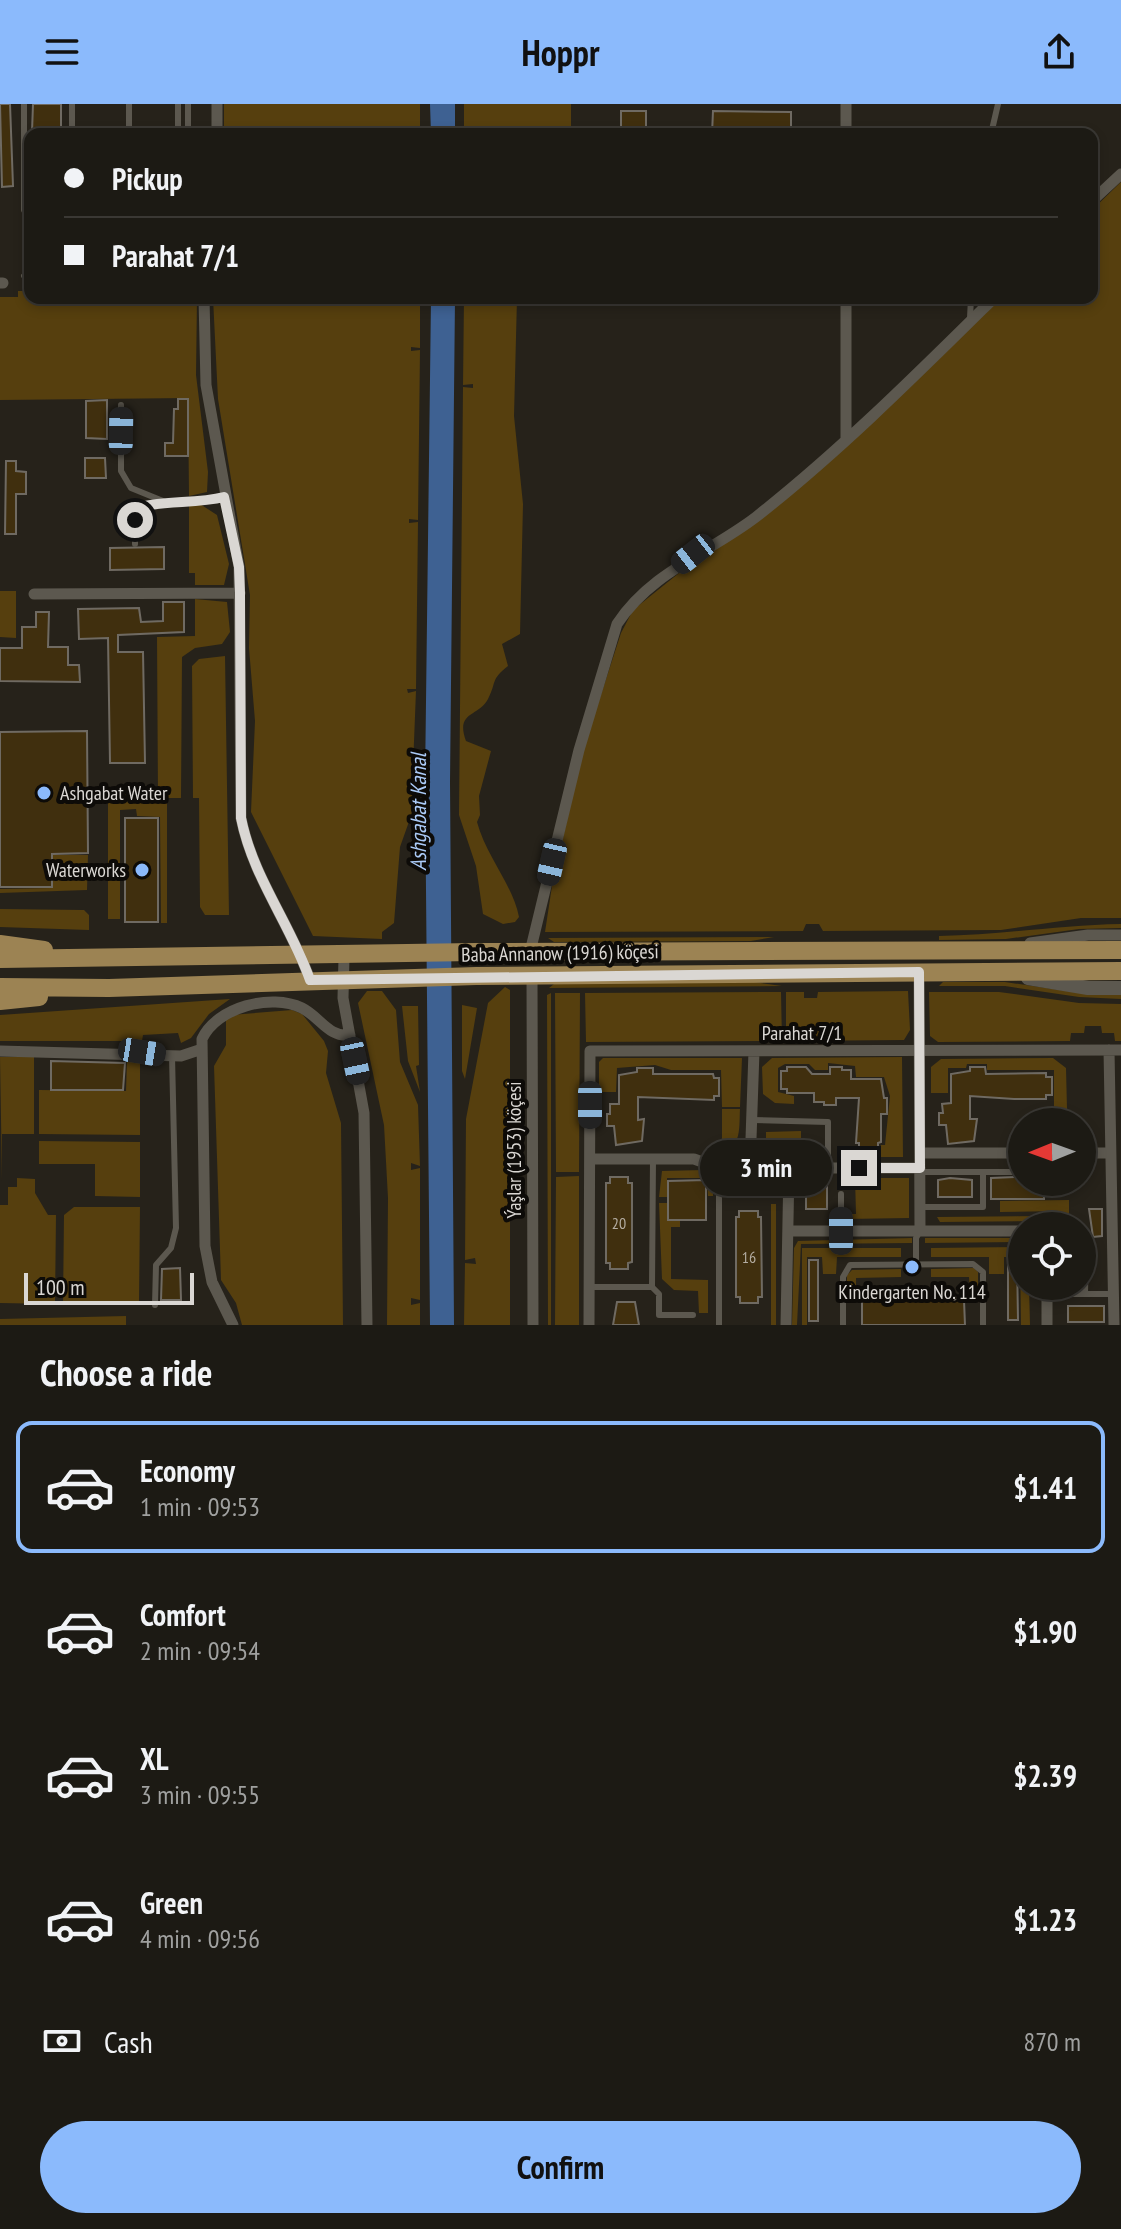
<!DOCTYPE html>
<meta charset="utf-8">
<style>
body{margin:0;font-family:"PT Sans Narrow",sans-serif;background:#25231d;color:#f1f3f6;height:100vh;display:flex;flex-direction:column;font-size:30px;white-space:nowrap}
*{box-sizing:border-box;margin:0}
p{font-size:26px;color:#a0a1a0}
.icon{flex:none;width:44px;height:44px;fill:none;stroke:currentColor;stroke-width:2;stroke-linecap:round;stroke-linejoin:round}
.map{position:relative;height:1221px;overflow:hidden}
.sheet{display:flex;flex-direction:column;background:#1c1a14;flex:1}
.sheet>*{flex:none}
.hud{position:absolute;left:24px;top:24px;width:1074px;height:176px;border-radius:16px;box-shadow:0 4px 12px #0003,0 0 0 2px #3a3834;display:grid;align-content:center;height:176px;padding:0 40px;background:#1c1a14}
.needle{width:52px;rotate:269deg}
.fabs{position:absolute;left:1008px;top:1004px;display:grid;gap:16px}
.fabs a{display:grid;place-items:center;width:88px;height:88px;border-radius:50%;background:#1c1a14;box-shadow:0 4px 12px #0003,0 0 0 2px #3a3834;font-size:40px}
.scale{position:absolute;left:24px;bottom:20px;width:170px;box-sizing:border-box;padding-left:8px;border:4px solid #dad7d3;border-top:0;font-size:22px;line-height:28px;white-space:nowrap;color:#dad7d3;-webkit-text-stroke:6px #0d0b08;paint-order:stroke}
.end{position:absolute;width:36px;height:36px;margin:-18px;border:10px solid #dad7d3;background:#111;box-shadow:0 0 0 4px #111}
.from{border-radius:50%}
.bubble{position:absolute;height:56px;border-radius:28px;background:#1c1a14;box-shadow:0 4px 12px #0003,0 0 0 2px #3a3834;font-size:26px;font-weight:800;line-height:56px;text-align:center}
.car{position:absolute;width:24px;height:48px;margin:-24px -12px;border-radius:10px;box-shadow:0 0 6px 2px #0007;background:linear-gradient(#222 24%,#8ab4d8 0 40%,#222 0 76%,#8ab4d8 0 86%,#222 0)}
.hud b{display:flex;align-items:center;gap:28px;height:76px;font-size:30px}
.hud b+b{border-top:2px solid #3a3834}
.hud i{width:20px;height:20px;background:#f1f3f6}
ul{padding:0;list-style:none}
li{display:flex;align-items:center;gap:24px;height:132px;margin:0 16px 12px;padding:0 24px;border:4px solid transparent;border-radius:16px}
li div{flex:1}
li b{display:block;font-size:30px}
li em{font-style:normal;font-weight:800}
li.on{border-color:#8bbafc}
li>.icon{width:72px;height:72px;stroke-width:1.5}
h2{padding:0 40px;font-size:36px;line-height:96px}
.pay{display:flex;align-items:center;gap:20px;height:88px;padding:0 40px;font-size:30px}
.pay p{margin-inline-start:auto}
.action{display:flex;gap:16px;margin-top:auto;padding:16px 40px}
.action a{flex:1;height:92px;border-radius:48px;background:#8bbafc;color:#111;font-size:32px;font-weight:800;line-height:92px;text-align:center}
header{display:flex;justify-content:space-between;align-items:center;height:104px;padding:0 40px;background:#8bbafc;color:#111;font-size:36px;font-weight:800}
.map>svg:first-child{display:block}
.green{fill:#563f0e}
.water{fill:#3e6192}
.building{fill:#402f0e;stroke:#6f6a62;stroke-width:2}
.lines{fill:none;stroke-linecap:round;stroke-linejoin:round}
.service{stroke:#5c584f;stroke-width:6}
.minor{stroke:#5c584f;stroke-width:11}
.tertiary{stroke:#5c584f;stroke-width:14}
.primary{stroke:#9c8353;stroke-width:18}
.route{stroke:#dad7d3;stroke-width:10}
.poi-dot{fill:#8bbafc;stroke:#0d0b08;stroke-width:3}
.labels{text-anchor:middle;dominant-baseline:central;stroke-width:8;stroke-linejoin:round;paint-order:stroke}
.number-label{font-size:16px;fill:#b4ada2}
.poi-label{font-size:20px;fill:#dad7d3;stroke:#0d0b08;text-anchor:start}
.street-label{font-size:20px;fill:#dad7d3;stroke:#0d0b08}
.water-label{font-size:22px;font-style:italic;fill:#abcbf8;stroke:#0d0b08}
</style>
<header><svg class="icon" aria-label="menu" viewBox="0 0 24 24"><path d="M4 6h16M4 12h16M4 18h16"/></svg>Hoppr<svg class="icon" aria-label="share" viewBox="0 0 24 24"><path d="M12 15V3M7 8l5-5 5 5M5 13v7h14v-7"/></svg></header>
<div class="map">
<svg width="1121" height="1221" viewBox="0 0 1121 1221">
<rect width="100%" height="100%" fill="#26221a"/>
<path class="green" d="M 224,0 L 420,0 L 420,30 L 224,30 Z
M 464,0 L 571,0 L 571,30 L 464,30 Z
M 1121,78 L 1121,814 L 1081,814 L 1001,826 L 823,827 L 819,820 L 806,820 L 803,827 L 545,828 L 552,782 L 583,646 L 621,529 L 633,506 L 907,286 L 1001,194 L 1092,194 L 1092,106 Z
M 18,187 L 30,187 L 30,194 L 197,194 L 196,271 L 208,368 L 207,388 L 189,392 L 188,294 L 0,296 L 0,193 L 18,193 Z
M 213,194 L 420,194 L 420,244 L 411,243 L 411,247 L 420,246 L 418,416 L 409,415 L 409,419 L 418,418 L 416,585 L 407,585 L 408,589 L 416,587 L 413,663 L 417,695 L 400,743 L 394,819 L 382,828 L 382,835 L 313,832 L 251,708 L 255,617 L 249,544 L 250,491 L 218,295 Z
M 464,194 L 517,194 L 514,312 L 523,400 L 520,530 L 502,540 L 508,562 C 490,576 497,578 488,595 C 479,613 455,607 466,637 L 491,647 L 479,692 L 480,711 L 477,718 C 486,752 513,781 519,813 L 515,818 L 503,820 L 483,810 L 476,762 L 459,711 L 463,283 L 473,284 L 473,280 L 463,281 Z
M 189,400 L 200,400 L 217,411 L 229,460 L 224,481 L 195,481 L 195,469 L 189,469 Z
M 0,487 L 16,487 L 16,534 L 0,533 Z
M 195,495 L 227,498 L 230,528 L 222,540 L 195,544 L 182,553 L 181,694 L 158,694 L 157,533 L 195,532 Z
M 225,552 L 229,811 L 205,811 L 200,803 L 199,694 L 193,694 L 192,562 L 199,555 Z
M 108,684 L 149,684 L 150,698 L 167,698 L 167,819 L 161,819 L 160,713 L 137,712 L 136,705 L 120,706 L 120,815 L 108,815 Z
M 53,751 L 88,751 L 87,786 L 0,789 L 0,785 L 53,784 Z
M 0,805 L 84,806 L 89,811 L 89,826 L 0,823 Z
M 1121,820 L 1121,824 L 1079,825 L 1006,835 L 939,836 L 939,832 C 1001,831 1060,821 1121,820 Z
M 774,833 L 751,837 L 554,838 L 548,834 Z
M 754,878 L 782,882 L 549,884 L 554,880 Z
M 1005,878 L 1080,889 L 1121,890 L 1121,895 L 1079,893 L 1005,882 L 939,882 L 943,878 Z
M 505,883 L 510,886 L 510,1221 L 464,1221 L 465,1159 L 476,1160 L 475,1154 L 465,1156 L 466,1015 L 488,899 Z
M 367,887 L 382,887 L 396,906 L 400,958 L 418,1001 L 420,1062 L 411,1059 L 411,1066 L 420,1064 L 420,1196 L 411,1194 L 411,1201 L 420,1199 L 420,1221 L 387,1221 L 388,1094 L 384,1021 L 358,899 Z
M 908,887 L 910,926 L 904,936 L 786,937 L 786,888 L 804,888 L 804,894 L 817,894 L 818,888 Z
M 781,888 L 782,937 L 586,938 L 585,889 Z
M 999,888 L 1079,899 L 1121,900 L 1121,937 L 1115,937 L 1114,929 L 1102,929 L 1101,922 L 1085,922 L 1084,929 L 1071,929 L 1070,937 L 938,938 L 930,932 L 929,888 Z
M 551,889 L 551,1221 L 548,1221 L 547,891 Z
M 555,889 L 580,889 L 579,1068 L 556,1068 Z
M 230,895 L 209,910 L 191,934 L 181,939 L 178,929 L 143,931 L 142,937 L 0,937 L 0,911 Z
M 462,901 L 477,904 L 465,975 L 462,967 Z
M 402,902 L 418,902 L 419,961 L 416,962 L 420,988 L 408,957 Z
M 292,906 L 302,910 L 324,937 L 328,947 L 326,969 L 341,1019 L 343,1221 L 242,1221 L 236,1199 L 221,1176 L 214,962 L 226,941 L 226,915 L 231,911 Z
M 0,953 L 34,953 L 34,1030 L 2,1030 L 2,1077 Z
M 902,953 L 903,1053 L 855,1053 L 855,1047 L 880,1047 L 881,1041 L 885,1041 L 890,992 L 884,973 L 856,973 L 855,962 L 828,959 L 828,966 L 815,966 L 809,960 L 785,960 L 778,964 L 778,988 L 794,992 L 794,1000 L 775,999 L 763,990 L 762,963 L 772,954 Z
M 603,954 L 742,954 L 740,1003 L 722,1003 L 721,966 L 671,966 L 655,961 L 617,964 L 616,988 L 599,988 L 599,958 Z
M 1053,954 L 1066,964 L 1067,1005 L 1054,1005 L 1054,966 L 987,966 L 987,960 L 967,960 L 966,964 L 948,964 L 948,989 L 931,989 L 931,963 L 941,955 Z
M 127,956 L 140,956 L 140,1031 L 39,1030 L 39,986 L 126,987 Z
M 722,1005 L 740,1005 C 739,1022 742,1044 722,1048 Z
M 801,1027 L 801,1049 L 766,1049 L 766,1028 Z
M 39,1037 L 140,1038 L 140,1093 L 95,1092 L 95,1060 L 39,1060 Z
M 704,1066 L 713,1074 L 713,1092 L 708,1092 L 707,1074 L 667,1074 L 667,1093 L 659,1093 L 662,1067 Z
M 579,1072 L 579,1221 L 555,1221 L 556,1073 Z
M 17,1074 L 35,1075 L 35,1089 L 48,1111 L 56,1111 L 55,1200 L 0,1199 L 0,1101 L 8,1101 L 8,1083 L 17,1083 Z
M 855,1074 L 909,1074 L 909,1114 L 846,1115 L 846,1110 L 856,1110 Z
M 1069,1096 L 1069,1122 L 1065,1122 L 1065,1112 L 1060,1107 L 1000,1108 L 1000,1097 Z
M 659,1099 L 667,1099 L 667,1117 L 680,1117 L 680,1123 L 671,1123 L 671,1175 L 708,1176 L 708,1209 L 699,1209 L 698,1187 L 674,1186 L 662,1175 Z
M 771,1100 L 776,1100 L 776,1221 L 771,1221 Z
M 74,1103 L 140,1103 L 139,1200 L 63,1200 L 64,1111 Z
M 1058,1112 L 1061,1122 L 1045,1117 L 940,1118 L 937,1113 Z
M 912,1134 L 912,1139 L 801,1140 L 797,1221 L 792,1221 L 794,1144 L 798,1137 Z
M 925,1134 L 1022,1134 L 1022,1138 L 925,1139 Z
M 1022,1143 L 1022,1182 L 1029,1182 L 1030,1221 L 1021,1221 L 1020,1153 L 1004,1153 L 1004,1170 L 989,1170 L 989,1153 L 931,1153 L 931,1144 Z
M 802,1144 L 901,1144 L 901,1153 L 837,1153 L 836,1170 L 823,1170 L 822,1153 L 807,1153 L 807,1221 L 802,1221 Z
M 974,1164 L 978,1168 L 978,1191 L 970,1191 L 969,1173 L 931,1173 L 931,1165 Z
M 901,1165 L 901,1173 L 856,1174 L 856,1190 L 847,1190 L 847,1171 L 852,1166 Z
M 126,1212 L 126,1221 L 0,1221 L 0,1215 Z"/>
<path class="water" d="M 430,0 L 455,0 L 455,30 L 431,30 Z
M 431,194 L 455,194 L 450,678 L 454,1221 L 430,1221 L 425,678 Z"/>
<path class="building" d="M 0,0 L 10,0 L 13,82 L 2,83 Z
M 33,0 L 61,0 L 61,28 L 32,28 Z
M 621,7 L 646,7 L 646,30 L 621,30 Z
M 713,7 L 791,8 L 791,30 L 712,30 Z
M 178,295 L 188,295 L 188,352 L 165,352 L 165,339 L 173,339 L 174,305 L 178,305 Z
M 107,296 L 107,335 L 86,334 L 86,297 Z
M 85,354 L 105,354 L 106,374 L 85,374 Z
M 6,357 L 16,357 L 16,367 L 26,368 L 26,390 L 16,390 L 16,430 L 5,430 Z
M 164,443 L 164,465 L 110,466 L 110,444 Z
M 163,498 L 184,498 L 184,528 L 118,531 L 118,548 L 143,548 L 145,659 L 110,659 L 108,534 L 79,535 L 78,505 L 139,504 L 141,518 L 163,517 Z
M 36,508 L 49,508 L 48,543 L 68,543 L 68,561 L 79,561 L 80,578 L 0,577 L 0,544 L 22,544 L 22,523 L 36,523 Z
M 87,627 L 88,749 L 52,750 L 52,783 L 0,783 L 0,628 Z
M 125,714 L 158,714 L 158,818 L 125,818 Z
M 51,957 L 125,959 L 123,986 L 51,986 Z
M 787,963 L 806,963 L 812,970 L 830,970 L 830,963 L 842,963 L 842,966 L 851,966 L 851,975 L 881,975 L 884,994 L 887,994 L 887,1010 L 881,1010 L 881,1038 L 878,1039 L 878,1044 L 859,1045 L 859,1039 L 856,1039 L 859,994 L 836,994 L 836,1001 L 824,1001 L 824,998 L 814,998 L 814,989 L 787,989 L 787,985 L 781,985 L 781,967 L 787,967 Z
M 970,963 L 985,963 L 986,970 L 1046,969 L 1046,973 L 1052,973 L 1052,991 L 1046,991 L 1046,995 L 1014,995 L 970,992 L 970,1015 L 977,1015 L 974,1037 L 948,1040 L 946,1021 L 939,1021 L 939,1009 L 943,1009 L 942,1000 L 951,999 L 951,970 L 970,967 Z
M 637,964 L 653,964 L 653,970 L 713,970 L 714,974 L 719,974 L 719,992 L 714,992 L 714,996 L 638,993 L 638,1016 L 644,1015 L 642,1037 L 616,1041 L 614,1022 L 607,1022 L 607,1010 L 610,1010 L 610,1000 L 619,1000 L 619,971 L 637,968 Z
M 610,1073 L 628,1073 L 628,1079 L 632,1079 L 632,1158 L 628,1159 L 628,1165 L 610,1165 L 610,1159 L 606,1159 L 606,1079 L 610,1079 Z
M 742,1073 L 778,1073 L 778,1088 L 742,1089 Z
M 1015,1073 L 1022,1073 L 1022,1078 L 1044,1078 L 1044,1095 L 991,1095 L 991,1074 Z
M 827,1074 L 827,1105 L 806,1105 L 806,1075 Z
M 950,1074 L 972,1076 L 972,1093 L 938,1093 L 938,1076 Z
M 706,1076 L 706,1116 L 668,1116 L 668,1077 Z
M 1089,1105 L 1102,1105 L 1102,1132 L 1093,1133 Z
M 739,1107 L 758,1107 L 758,1113 L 761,1113 L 762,1193 L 758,1193 L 758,1199 L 740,1199 L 740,1193 L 736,1193 L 736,1113 L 739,1113 Z
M 1008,1155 L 1017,1155 L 1018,1216 L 1008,1216 Z
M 809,1156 L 818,1156 L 818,1217 L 809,1217 Z
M 180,1164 L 181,1196 L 161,1196 L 162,1165 Z
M 862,1196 L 964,1196 L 965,1221 L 862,1221 Z
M 617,1198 L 635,1198 L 639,1221 L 613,1221 Z
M 1068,1202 L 1104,1202 L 1104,1218 L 1068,1218 Z"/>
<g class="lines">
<path class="service" d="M 24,0 L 24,106 L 30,117
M 188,0 L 188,30
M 72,30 L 72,0
M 129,30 L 129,0
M 178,30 L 178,0
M 991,30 L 998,0
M 24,172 L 30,169
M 970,214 L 971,194
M 121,301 L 121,367 L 131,384 L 163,397
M 135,440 L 135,416 L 140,403 C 168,396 196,400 224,393
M 752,1016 L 828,1018 L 828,1064
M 719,1065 L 719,1221
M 920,1068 L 983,1068 L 983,1103 L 920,1103
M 983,1068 L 1012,1068
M 841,1090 L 841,1127
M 916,1160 L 916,1134 L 920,1127
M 589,1183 L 652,1183 L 653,1055
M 652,1183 L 659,1190 L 659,1211 L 693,1211
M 1047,1190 L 1114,1190
M 1085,1190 L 1086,1141
M 155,1201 L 156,1161 L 171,1144 L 176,1124 L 172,952
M 843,1221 L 843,1173 L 850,1161 L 973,1160 L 983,1168 L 983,1221"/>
<path class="minor" d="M 217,30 L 217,0
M 846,30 L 846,0
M 1092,97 L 1121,70
M 0,179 L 3,179
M 204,194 L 206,281 L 239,463 L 241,714 C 253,774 290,819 310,876
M 846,334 L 846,194
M 34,490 L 240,489
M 1030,839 L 1088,831 L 1121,831
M 530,848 L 579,646 L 617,520 C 651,468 709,449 756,413 C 840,347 918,269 994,194
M 344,853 L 343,894 L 364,1009 L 367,1221
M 919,868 L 920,1127
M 532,871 L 533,1221
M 1109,946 L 1114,1221
M 0,947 L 181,952 L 199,946
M 920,1049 L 1022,1049
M 1082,1049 L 1110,1049
M 590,1055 L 694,1055 L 719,1064 L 920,1064
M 750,1064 L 754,947
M 789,1127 L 1022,1127
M 1047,1182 L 1047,1221
M 233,1221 L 212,1178 L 205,1142 L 202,935 C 217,903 271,889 302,904 C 320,913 329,934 350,931
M 589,1221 L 590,947 L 1121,946
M 786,1221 L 789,1064"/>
<path class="tertiary" d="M 1028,874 L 1088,884 L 1121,884"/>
<path class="primary" d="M 0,840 L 44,846
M 0,855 L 474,848 L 1121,846
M 0,883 L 109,884 L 476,872 L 1121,867
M 0,897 L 39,893"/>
</g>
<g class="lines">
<path class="route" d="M 135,416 L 140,403 C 168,396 196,400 224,393 L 239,463 L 240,489 L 241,714 C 253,774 290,819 310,876 L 919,868 L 920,1064 L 859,1064"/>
</g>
<g class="poi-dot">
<circle cx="44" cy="689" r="8"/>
<circle cx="142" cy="766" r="8"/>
<circle cx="912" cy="1163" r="8"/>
</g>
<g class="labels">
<g class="number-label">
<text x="619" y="1119">20</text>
<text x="749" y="1153">16</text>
</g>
<g class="poi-label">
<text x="60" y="689">Ashgabat Water</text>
<text x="126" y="766" text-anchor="end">Waterworks</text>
<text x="912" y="1188" text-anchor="middle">Kindergarten No. 114</text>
</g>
<g class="street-label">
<text transform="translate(560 849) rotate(-1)">Baba Annanow (1916) köçesi</text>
<text x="802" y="929">Parahat 7/1</text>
<text transform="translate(514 1046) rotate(-90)">Ýaşlar (1953) köçesi</text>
</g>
<g class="water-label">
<text transform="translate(418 708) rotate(-90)">Ashgabat Kanal</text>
</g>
</g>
</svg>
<div class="fabs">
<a><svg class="needle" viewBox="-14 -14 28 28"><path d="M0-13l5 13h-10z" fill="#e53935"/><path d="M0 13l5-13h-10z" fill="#a0a1a0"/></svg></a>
<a><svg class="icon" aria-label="locate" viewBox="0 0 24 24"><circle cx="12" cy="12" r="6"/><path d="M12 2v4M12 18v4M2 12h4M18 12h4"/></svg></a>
</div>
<div class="scale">100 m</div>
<i class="end from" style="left:135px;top:416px"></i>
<i class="end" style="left:859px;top:1064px"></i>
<div class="bubble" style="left:700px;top:1036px;width:132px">3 min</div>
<i class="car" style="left:121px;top:327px;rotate:1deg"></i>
<i class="car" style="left:693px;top:450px;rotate:232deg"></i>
<i class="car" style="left:552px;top:758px;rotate:193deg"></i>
<i class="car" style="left:142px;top:948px;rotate:99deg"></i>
<i class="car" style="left:355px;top:957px;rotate:168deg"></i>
<i class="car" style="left:590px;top:1001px;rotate:180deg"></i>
<i class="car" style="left:841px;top:1127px;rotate:0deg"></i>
<div class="hud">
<b><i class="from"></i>Pickup</b>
<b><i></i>Parahat 7/1</b>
</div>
</div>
<section class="sheet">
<h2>Choose a ride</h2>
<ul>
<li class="on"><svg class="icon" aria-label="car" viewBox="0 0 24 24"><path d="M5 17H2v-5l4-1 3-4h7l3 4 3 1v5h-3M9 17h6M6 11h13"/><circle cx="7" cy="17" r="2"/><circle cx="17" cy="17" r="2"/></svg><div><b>Economy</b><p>1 min · 09:53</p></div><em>$1.41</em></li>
<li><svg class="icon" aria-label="car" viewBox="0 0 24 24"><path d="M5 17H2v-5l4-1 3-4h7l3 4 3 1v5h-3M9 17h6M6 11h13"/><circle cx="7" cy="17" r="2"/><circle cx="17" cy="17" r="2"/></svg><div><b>Comfort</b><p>2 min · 09:54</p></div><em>$1.90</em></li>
<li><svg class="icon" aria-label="car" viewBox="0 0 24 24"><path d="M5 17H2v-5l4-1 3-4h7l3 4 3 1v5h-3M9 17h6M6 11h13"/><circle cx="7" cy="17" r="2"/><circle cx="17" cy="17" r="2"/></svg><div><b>XL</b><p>3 min · 09:55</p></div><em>$2.39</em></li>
<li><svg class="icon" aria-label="car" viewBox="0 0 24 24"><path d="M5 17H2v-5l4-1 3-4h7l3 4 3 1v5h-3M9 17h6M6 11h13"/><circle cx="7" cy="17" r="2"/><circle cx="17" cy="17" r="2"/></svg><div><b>Green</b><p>4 min · 09:56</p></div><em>$1.23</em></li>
</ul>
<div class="pay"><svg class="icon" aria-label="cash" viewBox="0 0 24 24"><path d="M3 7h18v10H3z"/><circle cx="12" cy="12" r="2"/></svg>Cash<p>870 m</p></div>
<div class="action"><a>Confirm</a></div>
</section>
